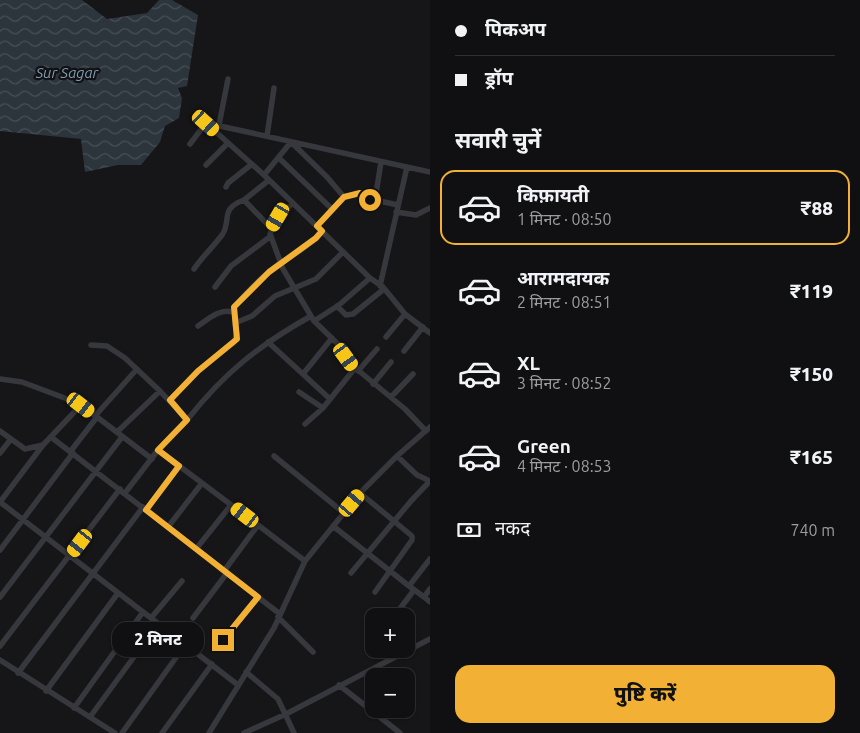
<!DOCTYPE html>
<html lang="hi">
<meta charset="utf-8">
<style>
body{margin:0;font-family:Ubuntu,"Noto Sans Devanagari",sans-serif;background:#19191b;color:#f1f3f6;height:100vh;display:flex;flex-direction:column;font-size:19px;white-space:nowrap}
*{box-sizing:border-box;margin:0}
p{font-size:16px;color:#9c9d9f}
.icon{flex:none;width:28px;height:28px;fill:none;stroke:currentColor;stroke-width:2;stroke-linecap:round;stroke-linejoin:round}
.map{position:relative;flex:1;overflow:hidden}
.drawer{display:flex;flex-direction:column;background:#101012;width:430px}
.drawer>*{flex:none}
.banner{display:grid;align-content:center;height:110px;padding:0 25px;background:#101012}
.controls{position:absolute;left:365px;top:608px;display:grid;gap:10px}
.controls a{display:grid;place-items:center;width:50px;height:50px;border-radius:10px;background:#101012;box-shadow:0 1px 4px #0004,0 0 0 1px #303032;font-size:25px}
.end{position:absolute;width:22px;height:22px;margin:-11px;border:6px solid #f2b134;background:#111;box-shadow:0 0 0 2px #111}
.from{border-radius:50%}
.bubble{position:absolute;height:35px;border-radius:15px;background:#101012;box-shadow:0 1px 4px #0004,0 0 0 1px #303032;font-size:16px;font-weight:800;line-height:35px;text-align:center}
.car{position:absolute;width:15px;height:30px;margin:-15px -8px;border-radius:6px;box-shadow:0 0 4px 1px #0007;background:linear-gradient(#f5c518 24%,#345 0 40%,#f5c518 0 76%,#345 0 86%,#f5c518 0)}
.banner b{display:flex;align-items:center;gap:18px;height:48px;font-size:19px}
.banner b+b{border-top:1px solid #303032}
.banner i{width:12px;height:12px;background:#f1f3f6}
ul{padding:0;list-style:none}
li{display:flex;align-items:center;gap:15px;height:75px;margin:0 10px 8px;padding:0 15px;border:2px solid transparent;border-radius:15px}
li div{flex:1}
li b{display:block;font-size:19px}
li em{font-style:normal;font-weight:800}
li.current{border-color:#f2b134}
li>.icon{width:45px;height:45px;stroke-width:1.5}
h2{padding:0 25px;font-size:22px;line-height:60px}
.pay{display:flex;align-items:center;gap:12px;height:55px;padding:0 25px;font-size:19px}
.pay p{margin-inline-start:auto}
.primary-button{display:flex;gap:10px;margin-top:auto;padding:10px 25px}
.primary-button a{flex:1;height:58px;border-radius:15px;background:#f2b134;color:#111;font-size:20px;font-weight:800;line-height:58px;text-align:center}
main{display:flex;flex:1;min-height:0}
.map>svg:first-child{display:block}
.water{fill:url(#water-waves)}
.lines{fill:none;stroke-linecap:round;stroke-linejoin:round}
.street{stroke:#37383d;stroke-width:5.5}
.route{stroke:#f2b134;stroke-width:6}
.labels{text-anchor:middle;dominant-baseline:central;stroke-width:4.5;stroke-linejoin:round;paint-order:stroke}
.water-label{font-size:15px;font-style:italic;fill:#7f9bb3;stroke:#111113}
</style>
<main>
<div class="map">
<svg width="430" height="733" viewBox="0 0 430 733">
<defs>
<pattern id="water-waves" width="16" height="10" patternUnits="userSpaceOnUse" patternTransform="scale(1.25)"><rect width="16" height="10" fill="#2c353c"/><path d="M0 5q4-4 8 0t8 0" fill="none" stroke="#485056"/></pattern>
</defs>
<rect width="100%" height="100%" fill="#161618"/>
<path class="water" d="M 0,0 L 82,0 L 107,19 L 147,13 L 159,0 L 172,0 L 198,15 L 187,86 L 178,88 L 182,98 L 179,118 L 165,126 L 160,142 L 141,165 L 118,165 L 85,172 L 81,139 L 0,131 Z"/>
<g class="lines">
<path class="street" d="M 219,125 L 228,79
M 267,136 L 274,88
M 190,144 L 206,123
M 280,159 L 332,209
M 381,162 L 375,200 L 398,205
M 206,165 L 228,143
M 430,172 L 206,123 L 264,175 L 370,278 L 383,287 L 405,314 L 430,333
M 264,175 L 291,142 L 327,177 L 344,197 L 317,226
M 269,180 L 244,200 L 271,228
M 226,187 L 228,183 L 252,164
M 344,197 L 360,193 L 370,200 L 375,200
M 293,203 L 277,217 L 270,234 L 283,269 L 314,321 L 342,348 L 353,366 L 405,409 L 426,431
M 396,212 L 416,215 L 430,208
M 194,269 C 202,257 213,247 222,235 C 232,221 219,209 244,200
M 380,286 L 407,167
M 215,287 L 231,266 L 271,236
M 337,306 L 346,315 L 353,314 L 384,289
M 314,321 L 339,305 L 370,278
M 235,323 L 234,307 C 247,292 262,276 279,264 C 295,254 309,246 322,231
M 198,326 C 208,319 220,308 233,312
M 386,337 L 405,314
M 268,342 L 330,399
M 91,345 L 107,346 L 125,358 L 160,391
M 404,351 L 423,327
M 358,371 L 377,349
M 303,374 L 332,338
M 0,379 L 22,382 L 78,403 L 97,417
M 373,384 L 391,362
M 299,392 L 323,408 L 355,368
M 391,397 L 413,374
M 170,400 L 198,371 L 234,342 L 237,334 L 235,323 L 252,316 L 275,296 L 316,279 L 343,252
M 95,416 L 137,369
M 187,420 C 225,372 258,346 311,316
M 305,424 L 323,408
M 0,431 L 25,449 L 43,445
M 117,432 L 160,391 L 187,420 L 158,450
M 51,437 L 280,614
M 70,452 L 97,417 L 152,459
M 0,453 L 11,439
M 274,456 L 344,513
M 397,456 L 417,475 L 430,481
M 125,493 L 158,450 L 258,525
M 360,493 L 412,536 L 412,540 L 375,592
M 0,502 L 238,685
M 0,502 L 43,445 L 81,405
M 146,510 L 179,466
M 333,526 L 409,586
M 168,527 L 202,483
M 196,549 L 231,505
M 0,550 L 73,453
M 224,571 L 258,525 L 305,561
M 351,573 L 411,501 L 430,481
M 430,589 L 424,597 L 430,602
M 0,597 L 122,437
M 424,597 L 409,586 L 430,559
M 399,610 L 414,590
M 278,617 L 313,652
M 151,618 L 182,581
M 193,618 L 227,573
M 223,640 L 258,597
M 0,646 L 120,489
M 0,660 L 115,733
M 246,672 L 278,699 L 294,733
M 18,673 L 143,507
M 339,685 L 400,733
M 46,691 L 118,593
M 74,708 L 143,612
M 90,717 L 158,624
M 122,733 L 185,645
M 162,733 L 212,664
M 209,733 L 274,628 L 305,561 L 360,493 L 397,456 L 430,427
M 244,733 L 286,714 L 430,639"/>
</g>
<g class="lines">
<path class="route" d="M 223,640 L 258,597 L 146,510 L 179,466 L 158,450 L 187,420 L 170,400 L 198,371 L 237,339 L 234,307 L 269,272 L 316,238 L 322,231 L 317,226 L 344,197 L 360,193 L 370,200"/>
</g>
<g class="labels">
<g class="water-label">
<text x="67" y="72">Sur Sagar</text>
</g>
</g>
</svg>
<div class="controls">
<a>+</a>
<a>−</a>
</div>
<i class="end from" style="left:370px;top:200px"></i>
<i class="end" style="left:223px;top:640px"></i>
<div class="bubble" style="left:112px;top:622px;width:92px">2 मिनट</div>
<i class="car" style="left:206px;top:123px;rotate:132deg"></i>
<i class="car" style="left:278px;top:217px;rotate:210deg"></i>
<i class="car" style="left:346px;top:357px;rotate:144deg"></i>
<i class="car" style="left:81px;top:405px;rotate:127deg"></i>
<i class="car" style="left:352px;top:503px;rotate:40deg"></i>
<i class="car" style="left:245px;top:515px;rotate:307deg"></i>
<i class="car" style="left:80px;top:543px;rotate:217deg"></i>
</div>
<section class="drawer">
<div class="banner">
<b><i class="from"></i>पिकअप</b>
<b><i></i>ड्रॉप</b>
</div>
<h2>सवारी चुनें</h2>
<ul>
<li class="current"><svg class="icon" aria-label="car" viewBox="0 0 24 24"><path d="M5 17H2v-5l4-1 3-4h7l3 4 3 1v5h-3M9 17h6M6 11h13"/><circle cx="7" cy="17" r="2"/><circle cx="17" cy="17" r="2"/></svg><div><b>किफ़ायती</b><p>1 मिनट · 08:50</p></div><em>₹88</em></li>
<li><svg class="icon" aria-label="car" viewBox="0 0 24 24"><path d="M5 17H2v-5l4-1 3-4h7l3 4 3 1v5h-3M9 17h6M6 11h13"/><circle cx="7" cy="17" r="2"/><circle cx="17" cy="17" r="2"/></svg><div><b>आरामदायक</b><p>2 मिनट · 08:51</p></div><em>₹119</em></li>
<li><svg class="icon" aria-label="car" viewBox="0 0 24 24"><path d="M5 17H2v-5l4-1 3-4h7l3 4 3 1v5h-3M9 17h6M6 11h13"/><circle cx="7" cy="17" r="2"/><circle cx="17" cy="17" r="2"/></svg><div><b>XL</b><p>3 मिनट · 08:52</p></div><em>₹150</em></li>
<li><svg class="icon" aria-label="car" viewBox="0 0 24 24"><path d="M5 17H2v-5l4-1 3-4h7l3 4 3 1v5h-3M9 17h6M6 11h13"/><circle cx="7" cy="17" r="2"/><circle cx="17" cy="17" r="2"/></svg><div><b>Green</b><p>4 मिनट · 08:53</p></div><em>₹165</em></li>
</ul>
<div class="pay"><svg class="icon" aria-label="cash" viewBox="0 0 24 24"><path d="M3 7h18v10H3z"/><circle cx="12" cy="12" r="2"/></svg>नकद<p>740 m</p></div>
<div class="primary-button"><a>पुष्टि करें</a></div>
</section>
</main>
